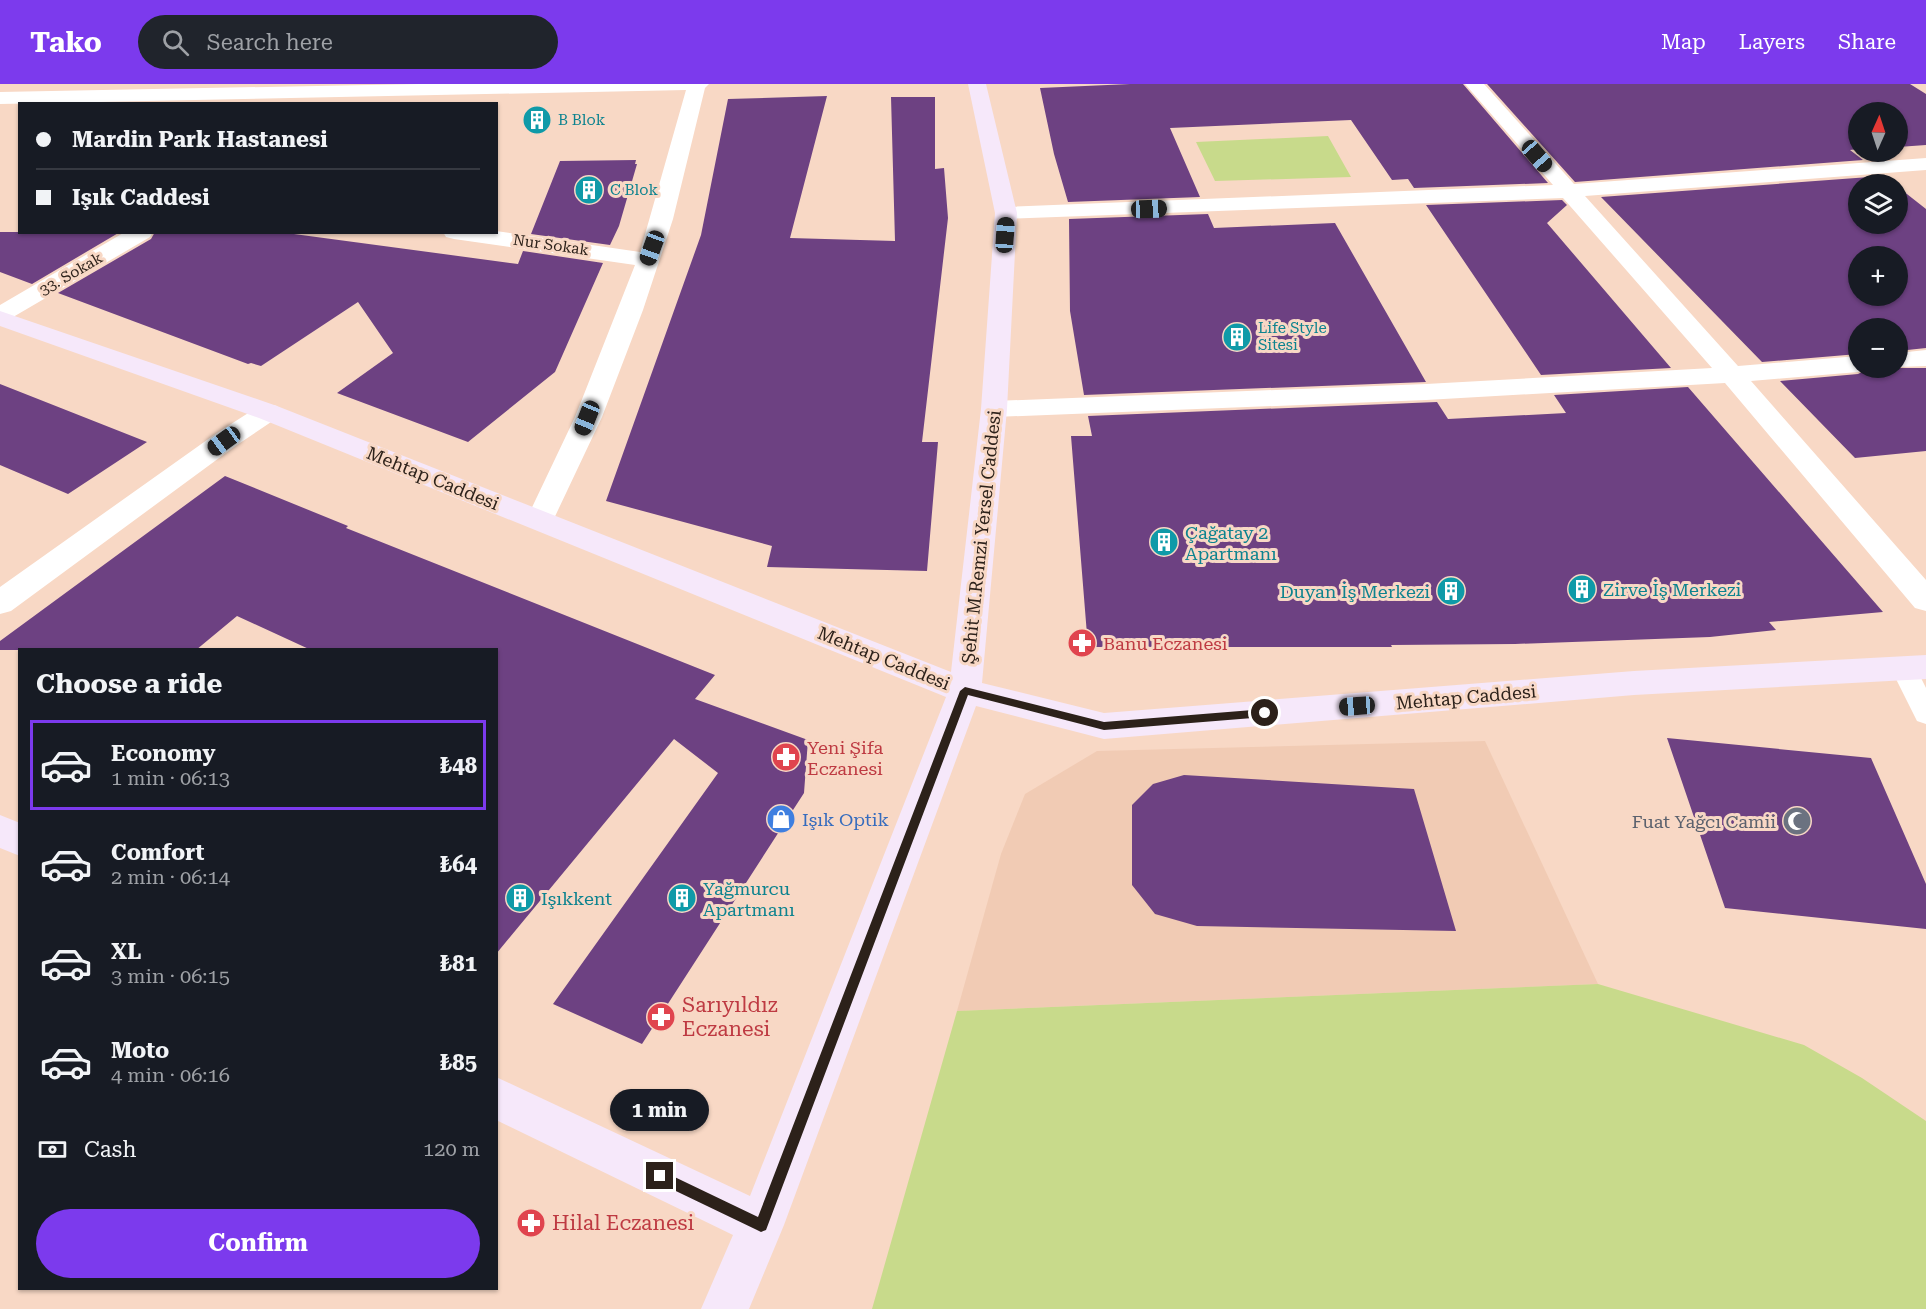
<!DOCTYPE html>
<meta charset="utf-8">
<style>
body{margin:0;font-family:"Roboto Serif",serif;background:#20242c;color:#f1f3f6;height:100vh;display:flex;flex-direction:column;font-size:22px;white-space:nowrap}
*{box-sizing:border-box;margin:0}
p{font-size:20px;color:#9ea1a6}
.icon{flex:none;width:33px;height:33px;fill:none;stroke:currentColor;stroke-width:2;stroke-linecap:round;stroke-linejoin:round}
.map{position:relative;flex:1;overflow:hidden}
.drawer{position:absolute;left:18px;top:564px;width:480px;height:642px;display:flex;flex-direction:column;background:#171b24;border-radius:0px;box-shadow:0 2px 4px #0004}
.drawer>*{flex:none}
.hud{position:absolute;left:18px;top:18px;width:480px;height:132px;border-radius:0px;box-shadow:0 2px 4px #0004;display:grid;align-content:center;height:132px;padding:0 18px;background:#171b24}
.needle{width:39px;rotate:3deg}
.fabs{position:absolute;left:1848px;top:18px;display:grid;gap:12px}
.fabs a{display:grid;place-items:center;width:60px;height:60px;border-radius:50%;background:#171b24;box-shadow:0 2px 4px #0004;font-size:30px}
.end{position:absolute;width:27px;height:27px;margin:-14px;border:8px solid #2c211a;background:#fff;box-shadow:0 0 0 3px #fff}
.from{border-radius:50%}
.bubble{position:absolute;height:42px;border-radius:21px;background:#171b24;box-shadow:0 2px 4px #0004;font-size:20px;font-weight:700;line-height:42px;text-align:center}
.car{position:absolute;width:18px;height:36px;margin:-18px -9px;border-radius:8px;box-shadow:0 0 4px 2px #0007;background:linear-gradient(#222 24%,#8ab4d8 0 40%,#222 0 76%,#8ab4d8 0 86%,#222 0)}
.hud b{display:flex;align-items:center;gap:21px;height:57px;font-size:22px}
.hud b+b{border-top:2px solid #363941}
.hud i{width:15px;height:15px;background:#f1f3f6}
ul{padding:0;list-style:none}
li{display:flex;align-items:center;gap:18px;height:90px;margin:0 12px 9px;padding:0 6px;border:3px solid transparent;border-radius:0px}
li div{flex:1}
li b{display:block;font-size:22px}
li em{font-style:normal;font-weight:700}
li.selected{border-color:#7c3aed}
li>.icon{width:54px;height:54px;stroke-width:1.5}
h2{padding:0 18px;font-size:27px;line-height:72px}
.pay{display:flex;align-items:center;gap:15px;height:66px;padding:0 18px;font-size:22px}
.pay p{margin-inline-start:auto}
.action{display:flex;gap:12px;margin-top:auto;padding:12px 18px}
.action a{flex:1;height:69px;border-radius:36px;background:#7c3aed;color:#fff;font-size:24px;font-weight:700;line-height:69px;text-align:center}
header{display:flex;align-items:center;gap:36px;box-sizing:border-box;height:84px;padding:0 30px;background:#7c3aed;color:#fff}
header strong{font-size:28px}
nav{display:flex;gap:33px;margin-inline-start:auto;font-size:21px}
.search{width:420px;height:54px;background:#20242c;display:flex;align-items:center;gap:15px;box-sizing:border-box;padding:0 21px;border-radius:33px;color:#9ea1a6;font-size:22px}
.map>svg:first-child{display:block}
.built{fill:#f1cbb4}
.green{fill:#c8da8b}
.building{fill:#6d4182;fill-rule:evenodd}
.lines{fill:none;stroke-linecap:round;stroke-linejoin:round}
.lane{fill:#fff;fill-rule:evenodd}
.street{fill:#fff;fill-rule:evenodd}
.secondary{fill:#f6e8fa;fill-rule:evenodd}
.route{fill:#2c211a}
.labels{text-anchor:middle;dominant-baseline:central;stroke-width:6;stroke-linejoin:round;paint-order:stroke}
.far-culture-label{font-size:15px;fill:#0d838f;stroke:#f8d8c5;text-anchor:start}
.far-street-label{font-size:15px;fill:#2c211a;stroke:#f8d8c5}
.street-label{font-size:18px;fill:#2c211a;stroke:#f8d8c5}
.culture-label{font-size:18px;fill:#0d838f;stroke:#f8d8c5;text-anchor:start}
.health-label{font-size:18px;fill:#be3a42;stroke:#f8d8c5;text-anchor:start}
.shop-label{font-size:18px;fill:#366cbe;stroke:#f8d8c5;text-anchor:start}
.worship-label{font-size:18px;fill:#5b616d;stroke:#f8d8c5;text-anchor:end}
.near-health-label{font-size:21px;fill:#be3a42;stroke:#f8d8c5;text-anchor:start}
</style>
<header>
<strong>Tako</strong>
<div class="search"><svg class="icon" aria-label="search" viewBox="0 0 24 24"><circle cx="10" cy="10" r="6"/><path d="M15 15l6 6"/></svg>Search here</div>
<nav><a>Map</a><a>Layers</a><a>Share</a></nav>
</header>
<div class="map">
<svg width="1926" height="1225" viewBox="0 0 1926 1225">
<rect width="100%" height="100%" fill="#f8d8c5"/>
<path class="built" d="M 1485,657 L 1598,900 L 957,927 L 1001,770 L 1025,710 L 1097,667 Z"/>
<path class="green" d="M 1328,52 L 1351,93 L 1215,97 L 1196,58 Z
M 1598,900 L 1804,961 L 1862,994 L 1926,1037 L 1926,1225 L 872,1225 L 957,927 Z"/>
<path class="building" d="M 1130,0 L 1463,0 L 1548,99 L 1414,104 L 1408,95 L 1392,96 L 1351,36 L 1170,44 L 1200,113 L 1068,118 L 1054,70 L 1040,4 Z
M 1487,0 L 1910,0 L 1926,10 L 1926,61 L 1898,63 L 1898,28 L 1858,28 L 1858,65 L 1850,66 L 1863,76 L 1575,98 Z
M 827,12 L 790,154 L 895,157 L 891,13 L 935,13 L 935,85 L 944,84 L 948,134 L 922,358 L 938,358 L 927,487 L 767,483 L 772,462 L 606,417 L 701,151 L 728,15 Z
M 636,76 L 635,80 L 637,80 L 619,142 L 610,161 L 531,150 L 560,77 Z
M 1883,92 L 1894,100 L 1858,100 L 1858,140 L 1898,140 L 1898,103 L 1926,125 L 1926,264 L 1898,267 L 1898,244 L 1858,244 L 1858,270 L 1762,278 L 1601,113 ZM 1858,172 L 1898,172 L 1898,212 L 1858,212 Z
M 1562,116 L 1567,121 L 1547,139 L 1671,284 L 1541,291 L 1426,121 Z
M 1208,130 L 1214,144 L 1335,139 L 1426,298 L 1084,311 L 1070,227 L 1069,135 Z
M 0,148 L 120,148 L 32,200 L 0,188 Z
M 155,148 L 279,148 L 518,180 L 523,167 L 603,179 L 555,288 L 468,358 L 337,309 L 393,269 L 358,218 L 261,282 L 251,279 L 248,280 L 58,209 L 151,155 Z
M 1870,284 L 1926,284 L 1926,367 L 1855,374 L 1780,297 L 1858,290 Z
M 0,300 L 147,358 L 68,410 L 0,381 Z
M 1688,303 L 1883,528 L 1769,538 L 1776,546 L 1710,553 L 1515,560 L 1391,561 L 1392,563 L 1088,563 L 1071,352 L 1092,352 L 1088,332 L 1437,318 L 1448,335 L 1566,329 L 1554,311 Z
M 225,392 L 348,442 L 346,444 L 715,591 L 695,615 L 808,656 L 804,709 L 642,960 L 553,920 L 718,689 L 674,655 L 496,870 L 496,566 L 311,566 L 237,532 L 196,566 L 0,566 L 0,557 Z
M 1667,654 L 1871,674 L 1926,800 L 1926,845 L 1725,824 Z
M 1184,691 L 1414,705 L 1456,847 L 1197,842 L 1155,830 L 1132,801 L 1132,721 L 1153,700 Z"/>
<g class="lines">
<path class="lane" d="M 1904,576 L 1913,578 L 1926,604 L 1926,640 L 1917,637 L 1891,585 L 1895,578 Z"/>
<path class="street" d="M 419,0 L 709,0 L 705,4 L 673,135 L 643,226 L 602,333 L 550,443 L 540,446 L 530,443 L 526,436 L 575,333 L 635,181 L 454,155 L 446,153 L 443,148 L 496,147 L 640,168 L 686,6 L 0,20 L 0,8 Z
M 1465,0 L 1484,0 L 1574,100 L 1926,74 L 1926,86 L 1585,112 L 1738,282 L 1858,272 L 1858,284 L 1868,284 L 1858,288 L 1751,297 L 1926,496 L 1926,527 L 1915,524 L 1725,299 L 1426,316 L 994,333 L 985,331 L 981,325 L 985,319 L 994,317 L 1426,300 L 1712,284 L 1563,114 L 1006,135 L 998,134 L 995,129 L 998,124 L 1006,123 L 1553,101 Z
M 125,148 L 153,148 L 150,153 L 8,236 L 0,238 L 0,221 Z
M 1926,266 L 1926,282 L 1898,283 L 1898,269 Z
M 268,320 L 277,322 L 281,328 L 277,334 L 234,363 L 11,527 L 0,530 L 0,503 L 214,351 L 259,322 Z"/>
<path class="secondary" d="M 968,0 L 986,0 L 1017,129 L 1007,325 L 982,599 L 1104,629 L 1634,587 L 1926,571 L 1926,595 L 1634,611 L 1104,655 L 976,622 L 784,1141 L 749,1225 L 701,1225 L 733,1151 L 496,1036 L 496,993 L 750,1112 L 946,613 L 259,334 L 0,242 L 0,227 L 277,322 L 951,588 L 981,325 L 995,129 Z
M 0,731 L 20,739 L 20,772 L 0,764 Z"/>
</g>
<path class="route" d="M 965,603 L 1104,638 L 1265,625 L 1270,629 L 1265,633 L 1104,646 L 968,611 L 766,1146 L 761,1148 L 757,1146 L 655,1097 L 653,1092 L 655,1088 L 660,1086 L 758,1133 L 960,607 Z"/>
<defs>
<g id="building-disc" transform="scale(1.5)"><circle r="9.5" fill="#0f9aa8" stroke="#f8d8c5"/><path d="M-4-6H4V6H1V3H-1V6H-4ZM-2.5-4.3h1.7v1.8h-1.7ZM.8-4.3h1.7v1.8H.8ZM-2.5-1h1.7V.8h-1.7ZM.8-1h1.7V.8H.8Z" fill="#fff"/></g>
<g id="pharmacy-disc" transform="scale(1.5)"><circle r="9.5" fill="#e0444e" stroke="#f8d8c5"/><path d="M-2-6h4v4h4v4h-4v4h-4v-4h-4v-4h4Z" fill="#fff"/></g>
<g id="shop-disc" transform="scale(1.5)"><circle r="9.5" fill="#3f7fe0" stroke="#f8d8c5"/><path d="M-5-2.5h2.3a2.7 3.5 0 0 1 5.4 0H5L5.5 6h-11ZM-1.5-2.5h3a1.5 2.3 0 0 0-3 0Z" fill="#fff"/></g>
<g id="mosque-disc" transform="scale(1.5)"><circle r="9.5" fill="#6b7280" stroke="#f8d8c5"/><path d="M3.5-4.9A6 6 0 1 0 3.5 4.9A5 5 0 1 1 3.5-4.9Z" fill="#fff"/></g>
</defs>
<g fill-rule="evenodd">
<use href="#building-disc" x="537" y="36"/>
<use href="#building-disc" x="589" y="106"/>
<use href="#building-disc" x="1237" y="253"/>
<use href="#building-disc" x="1164" y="458"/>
<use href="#building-disc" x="1582" y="505"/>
<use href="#building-disc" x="1451" y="507"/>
<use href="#pharmacy-disc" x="1082" y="559"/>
<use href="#pharmacy-disc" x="786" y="673"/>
<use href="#shop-disc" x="781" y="735"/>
<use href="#mosque-disc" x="1797" y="737"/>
<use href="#building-disc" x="520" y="814"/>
<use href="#building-disc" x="682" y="814"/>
<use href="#pharmacy-disc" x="661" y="933"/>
<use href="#pharmacy-disc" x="531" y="1139"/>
</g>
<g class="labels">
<g class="far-culture-label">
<text x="558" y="36">B Blok</text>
<text x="610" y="106">C Blok</text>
<text x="1258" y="244">Life Style<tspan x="1258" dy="17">Sitesi</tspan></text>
</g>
<g class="far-street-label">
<text transform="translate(551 161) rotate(8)">Nur Sokak</text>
<text transform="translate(71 190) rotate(-30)">33. Sokak</text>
</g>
<g class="street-label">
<text transform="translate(433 394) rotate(22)">Mehtap Caddesi</text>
<text transform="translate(981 453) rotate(-84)">Şehit M.Remzi Yersel Caddesi</text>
<text transform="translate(884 574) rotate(22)">Mehtap Caddesi</text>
<text transform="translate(1466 613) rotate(-5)">Mehtap Caddesi</text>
</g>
<g class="culture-label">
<text x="1185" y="448">Çağatay 2<tspan x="1185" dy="21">Apartmanı</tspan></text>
<text x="1603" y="505">Zirve İş Merkezi</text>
<text x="1430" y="507" text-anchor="end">Duyan İş Merkezi</text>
<text x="703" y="804">Yağmurcu<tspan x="703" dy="21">Apartmanı</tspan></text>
<text x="541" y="814">Işıkkent</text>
</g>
<g class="health-label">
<text x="1103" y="559">Banu Eczanesi</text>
<text x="807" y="663">Yeni Şifa<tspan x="807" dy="21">Eczanesi</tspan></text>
</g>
<g class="shop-label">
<text x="802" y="735">Işık Optik</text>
</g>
<g class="worship-label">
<text x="1776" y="737">Fuat Yağcı Camii</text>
</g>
<g class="near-health-label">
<text x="682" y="921">Sarıyıldız<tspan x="682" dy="24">Eczanesi</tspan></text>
<text x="552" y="1139">Hilal Eczanesi</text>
</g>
</g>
</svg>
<div class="fabs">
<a><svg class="needle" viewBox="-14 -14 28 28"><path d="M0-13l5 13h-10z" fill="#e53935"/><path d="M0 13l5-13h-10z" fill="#9ea1a6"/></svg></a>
<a><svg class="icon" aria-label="layers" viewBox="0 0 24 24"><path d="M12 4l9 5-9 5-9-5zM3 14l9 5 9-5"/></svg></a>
<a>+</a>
<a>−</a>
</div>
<i class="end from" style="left:1265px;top:629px"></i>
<i class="end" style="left:660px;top:1092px"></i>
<div class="bubble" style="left:610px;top:1005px;width:99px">1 min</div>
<i class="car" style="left:1537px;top:72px;rotate:139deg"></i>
<i class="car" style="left:1149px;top:125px;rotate:88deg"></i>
<i class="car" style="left:1005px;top:151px;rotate:4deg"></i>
<i class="car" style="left:652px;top:164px;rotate:200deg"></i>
<i class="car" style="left:587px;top:334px;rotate:202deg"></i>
<i class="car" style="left:224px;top:357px;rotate:234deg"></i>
<i class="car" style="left:1357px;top:622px;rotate:266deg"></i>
<div class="hud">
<b><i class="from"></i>Mardin Park Hastanesi</b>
<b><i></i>Işık Caddesi</b>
</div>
<section class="drawer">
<h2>Choose a ride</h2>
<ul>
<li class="selected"><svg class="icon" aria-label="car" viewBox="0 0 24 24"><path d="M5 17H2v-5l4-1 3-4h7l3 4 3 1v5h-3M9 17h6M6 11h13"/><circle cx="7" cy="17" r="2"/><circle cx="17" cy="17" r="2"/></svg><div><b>Economy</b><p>1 min · 06:13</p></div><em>₺48</em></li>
<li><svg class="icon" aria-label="car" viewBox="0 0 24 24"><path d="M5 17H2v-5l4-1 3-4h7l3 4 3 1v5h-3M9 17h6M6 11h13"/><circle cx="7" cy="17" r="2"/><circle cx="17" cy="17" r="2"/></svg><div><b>Comfort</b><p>2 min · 06:14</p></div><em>₺64</em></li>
<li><svg class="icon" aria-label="car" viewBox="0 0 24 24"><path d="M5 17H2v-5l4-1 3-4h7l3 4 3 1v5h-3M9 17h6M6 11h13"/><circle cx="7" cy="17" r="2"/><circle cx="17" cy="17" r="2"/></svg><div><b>XL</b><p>3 min · 06:15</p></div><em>₺81</em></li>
<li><svg class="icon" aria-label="car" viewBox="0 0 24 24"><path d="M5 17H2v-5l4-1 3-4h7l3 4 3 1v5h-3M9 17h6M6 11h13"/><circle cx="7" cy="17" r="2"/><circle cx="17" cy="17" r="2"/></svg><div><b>Moto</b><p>4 min · 06:16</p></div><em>₺85</em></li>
</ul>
<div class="pay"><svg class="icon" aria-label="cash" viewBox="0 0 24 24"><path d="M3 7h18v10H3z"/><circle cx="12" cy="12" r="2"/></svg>Cash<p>120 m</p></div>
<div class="action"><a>Confirm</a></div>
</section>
</div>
